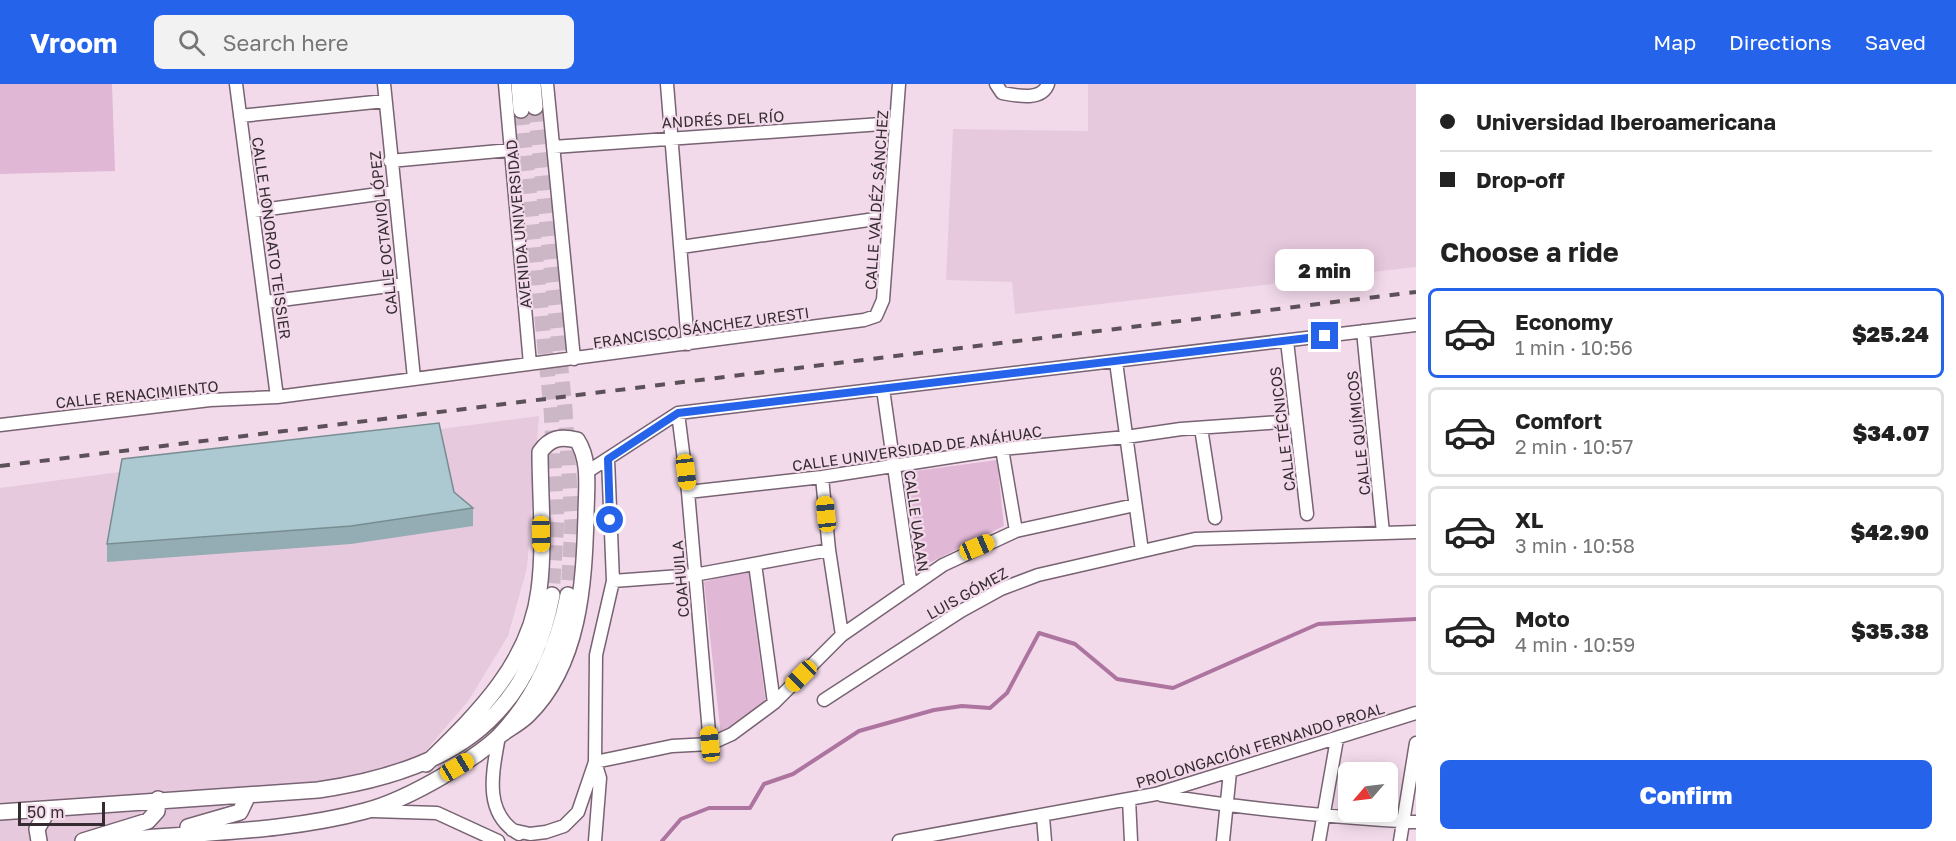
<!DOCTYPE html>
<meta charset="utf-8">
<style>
body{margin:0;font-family:"Golos Text",sans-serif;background:#f2f2f2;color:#222;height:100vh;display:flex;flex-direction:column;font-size:22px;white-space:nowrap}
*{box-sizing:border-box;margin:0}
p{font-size:20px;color:#767676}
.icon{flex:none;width:33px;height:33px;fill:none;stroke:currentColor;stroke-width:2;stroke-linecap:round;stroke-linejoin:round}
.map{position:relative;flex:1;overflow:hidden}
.drawer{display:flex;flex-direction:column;background:#fff;width:540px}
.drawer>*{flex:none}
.top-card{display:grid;align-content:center;height:132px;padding:0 24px;background:#fff}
.needle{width:39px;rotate:242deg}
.tools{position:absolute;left:1338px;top:678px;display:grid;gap:12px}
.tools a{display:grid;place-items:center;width:60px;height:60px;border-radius:9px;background:#fff;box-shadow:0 3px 15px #0003;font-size:30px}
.scale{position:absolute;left:18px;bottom:15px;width:87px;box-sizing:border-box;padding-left:6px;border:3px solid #352c32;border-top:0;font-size:16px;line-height:21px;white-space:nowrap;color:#352c32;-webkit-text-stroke:4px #f2daeb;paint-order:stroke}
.end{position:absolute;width:27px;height:27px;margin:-14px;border:8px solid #2563eb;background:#fff;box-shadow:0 0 0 3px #fff}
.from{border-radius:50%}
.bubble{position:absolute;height:42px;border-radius:9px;background:#fff;box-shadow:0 3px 15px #0003;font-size:20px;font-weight:800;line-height:42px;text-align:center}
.car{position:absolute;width:18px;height:36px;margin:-18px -9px;border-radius:8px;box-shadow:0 0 4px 2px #0007;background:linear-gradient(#f5c518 24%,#345 0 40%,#f5c518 0 76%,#345 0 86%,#f5c518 0)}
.top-card b{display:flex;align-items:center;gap:21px;height:57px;font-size:22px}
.top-card b+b{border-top:2px solid #e0e0e0}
.top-card i{width:15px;height:15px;background:#222}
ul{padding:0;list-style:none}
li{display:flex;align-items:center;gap:18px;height:90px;margin:0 12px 9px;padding:0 12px;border:3px solid #e0e0e0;border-radius:9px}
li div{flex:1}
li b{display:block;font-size:22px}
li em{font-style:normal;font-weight:800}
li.current{border-color:#2563eb}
li>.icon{width:54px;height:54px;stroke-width:1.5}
h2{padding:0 24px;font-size:27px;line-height:72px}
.button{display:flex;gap:12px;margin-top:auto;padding:12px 24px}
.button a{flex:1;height:69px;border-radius:9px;background:#2563eb;color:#fff;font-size:24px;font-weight:800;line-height:69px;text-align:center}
header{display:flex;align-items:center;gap:36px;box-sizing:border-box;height:84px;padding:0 30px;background:#2563eb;color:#fff}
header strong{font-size:28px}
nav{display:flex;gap:33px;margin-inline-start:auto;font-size:21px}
.search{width:420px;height:54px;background:#f2f2f2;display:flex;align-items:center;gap:15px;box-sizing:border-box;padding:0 21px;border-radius:9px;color:#767676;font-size:22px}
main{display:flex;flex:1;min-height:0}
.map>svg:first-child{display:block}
.built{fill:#e7c9de}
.green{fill:#e0b7d5}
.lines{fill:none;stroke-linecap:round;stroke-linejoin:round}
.stream{stroke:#ac749e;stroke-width:4}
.major-tunnel{stroke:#ccb7c6;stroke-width:15;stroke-dasharray:15 8;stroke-linecap:butt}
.minor-casing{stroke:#786372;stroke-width:15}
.major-casing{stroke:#786372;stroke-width:18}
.minor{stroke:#fff;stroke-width:12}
.major{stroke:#fff;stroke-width:15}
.rail{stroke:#5d5159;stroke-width:4;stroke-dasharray:10 10;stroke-linecap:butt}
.wall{fill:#94adb4}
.building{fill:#acc9d1;stroke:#788d92;stroke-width:1.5}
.route{stroke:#2563eb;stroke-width:8}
.labels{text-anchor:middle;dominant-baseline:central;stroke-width:4.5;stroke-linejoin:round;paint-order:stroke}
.street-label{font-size:15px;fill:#352c32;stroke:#f2daeb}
</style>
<header>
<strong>Vroom</strong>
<div class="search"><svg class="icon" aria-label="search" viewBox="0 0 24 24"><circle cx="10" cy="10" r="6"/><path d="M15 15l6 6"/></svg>Search here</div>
<nav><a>Map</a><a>Directions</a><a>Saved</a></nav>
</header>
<main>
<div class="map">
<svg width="1416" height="757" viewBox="0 0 1416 757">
<rect width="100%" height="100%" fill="#f2daeb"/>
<path class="built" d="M 1088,0 L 1416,0 L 1416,183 L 1015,230 L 1012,198 L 946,196 L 953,45 L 1088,47 Z
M 539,332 L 527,484 L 508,552 L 469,616 L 418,676 L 374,693 L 223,709 L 226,757 L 0,757 L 0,404 Z"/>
<path class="green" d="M 0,0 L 112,0 L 115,87 L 0,90 Z
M 997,376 L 1004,442 L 919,484 L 908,388 Z
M 748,485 L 766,620 L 721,652 L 704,498 Z"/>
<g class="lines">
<path class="stream" d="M 662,757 L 681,735 L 709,724 L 750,724 L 764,700 L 793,690 L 859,647 L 934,626 L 962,622 L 990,624 L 1007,609 L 1039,549 L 1075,560 L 1117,595 L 1173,604 L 1318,540 L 1416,535"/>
<path class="major-tunnel" d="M 535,23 L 565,325 L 572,440 L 568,511
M 521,26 L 551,325 L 557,437 L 552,511"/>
<g class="minor-casing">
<path id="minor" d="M 236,0 L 277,313
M 384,0 L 414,294
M 505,0 L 530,280
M 547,0 L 574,275
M 667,0 L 688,260
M 996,0 L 1002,9 C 1018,12 1042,17 1048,0
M 240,32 L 385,17
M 553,63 L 896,39
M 390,77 L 511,66
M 254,127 L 393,108
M 681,163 L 889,133
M 266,218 L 404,200
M 1363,247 L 1383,449
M 1287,257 L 1307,430
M 1116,278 L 1142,467
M 883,305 L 911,502
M 678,329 L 688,408 L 710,660
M 0,341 L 210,316 L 277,313 L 864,236 L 876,232 L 883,216 L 899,0
M 1201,344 L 1215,434
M 1002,365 L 1016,447
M 587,388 L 678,329 L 1416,241
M 822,393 L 829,466 L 842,551
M 688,408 L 822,393 L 1002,365 L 1126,353 L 1181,345 L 1295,337
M 755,480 L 774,619
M 613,497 L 694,491 L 829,466
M 824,616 L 961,527 L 1001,505 L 1038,491 L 1195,455 L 1416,448
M 499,652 C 493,687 482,729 519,750
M 595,678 L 672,662 L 710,660 L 732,650 L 774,619 L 842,551 L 943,481 L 1016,447 L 1135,421
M 1161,711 C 1246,725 1330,733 1416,738
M 1129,715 L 1131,757
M 373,727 L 437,729 L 498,757
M 1043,733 L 1045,757
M 512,746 L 530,750 L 546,748 L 564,742 L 578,728 L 595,678 L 596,571 L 613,497 L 608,375
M 595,757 L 600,694 L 595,678
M 899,757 L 1156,710 L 1416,629
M 1223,757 L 1230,688
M 1319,757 L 1337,655
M 1400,757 L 1416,659"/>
</g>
<g class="major-casing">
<path id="major" d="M 519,0 L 521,26
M 533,0 L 535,23
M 426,680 C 476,631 530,580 539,506 C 545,461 540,413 540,368 C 550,354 560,352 577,356 C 591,377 586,407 586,432 C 584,499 580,580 528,631 C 520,639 508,645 499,652
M 0,728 L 318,706 C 442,688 527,642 552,511
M 188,743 L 240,728 L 248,711
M 39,757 L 37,745 L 48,726
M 83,757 L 148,737 L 157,727 L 158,715
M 111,757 C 195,748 283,749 365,727 C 392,720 419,706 443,692 C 462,680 483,668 499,652 C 536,614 558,562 568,511"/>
</g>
<use href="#minor" class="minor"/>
<use href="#major" class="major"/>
<path class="rail" d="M 0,382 L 1416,208"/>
</g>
<path class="wall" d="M 454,408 L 473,424 L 473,442 L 351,460 L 107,478 L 107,460 Z"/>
<path class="building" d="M 439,339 L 454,408 L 473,424 L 351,442 L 107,460 L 122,375 Z"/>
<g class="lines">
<path class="route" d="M 610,436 L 608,375 L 678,329 L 1325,252"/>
</g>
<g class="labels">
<g class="street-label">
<text transform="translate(723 35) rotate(-3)">ANDRÉS DEL RÍO</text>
<text transform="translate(876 116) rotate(-86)">CALLE VALDÉZ SÁNCHEZ</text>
<text transform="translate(518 140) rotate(-95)">AVENIDA UNIVERSIDAD</text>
<text transform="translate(383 149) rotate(-96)">CALLE OCTAVIO LÓPEZ</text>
<text transform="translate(272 154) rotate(82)">CALLE HONORATO TEISSIER</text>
<text transform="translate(701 243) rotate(-8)">FRANCISCO SÁNCHEZ URESTI</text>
<text transform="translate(137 310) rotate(-6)">CALLE RENACIMIENTO</text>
<text transform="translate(1282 345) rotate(-97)">CALLE TÉCNICOS</text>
<text transform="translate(1358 349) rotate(-96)">CALLE QUÍMICOS</text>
<text transform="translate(917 364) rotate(-8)">CALLE UNIVERSIDAD DE ANÁHUAC</text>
<text transform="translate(917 437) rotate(82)">CALLE UAAAN</text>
<text transform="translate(680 495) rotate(-95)">COAHUILA</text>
<text transform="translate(967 509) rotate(-29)">LUIS GÓMEZ</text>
<text transform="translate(1260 661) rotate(-17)">PROLONGACIÓN FERNANDO PROAL</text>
</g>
</g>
</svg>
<div class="tools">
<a><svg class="needle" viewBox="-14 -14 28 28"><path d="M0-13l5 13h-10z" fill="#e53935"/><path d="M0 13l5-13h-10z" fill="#767676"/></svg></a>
</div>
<div class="scale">50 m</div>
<i class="end from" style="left:610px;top:436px"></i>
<i class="end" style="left:1325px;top:252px"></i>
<div class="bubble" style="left:1275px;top:165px;width:99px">2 min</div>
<i class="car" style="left:686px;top:388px;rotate:173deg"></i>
<i class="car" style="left:826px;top:430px;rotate:354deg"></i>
<i class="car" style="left:541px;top:450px;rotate:179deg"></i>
<i class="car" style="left:977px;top:463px;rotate:67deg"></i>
<i class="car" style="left:801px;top:592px;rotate:225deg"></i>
<i class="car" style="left:710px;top:660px;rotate:354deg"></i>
<i class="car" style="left:457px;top:683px;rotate:59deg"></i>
</div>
<section class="drawer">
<div class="top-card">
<b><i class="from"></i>Universidad Iberoamericana</b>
<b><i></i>Drop-off</b>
</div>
<h2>Choose a ride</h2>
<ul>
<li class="current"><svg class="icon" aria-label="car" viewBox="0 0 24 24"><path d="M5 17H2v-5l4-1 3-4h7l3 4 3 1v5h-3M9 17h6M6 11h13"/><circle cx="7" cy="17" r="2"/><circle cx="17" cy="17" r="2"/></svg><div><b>Economy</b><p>1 min · 10:56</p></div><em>$25.24</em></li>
<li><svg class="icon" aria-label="car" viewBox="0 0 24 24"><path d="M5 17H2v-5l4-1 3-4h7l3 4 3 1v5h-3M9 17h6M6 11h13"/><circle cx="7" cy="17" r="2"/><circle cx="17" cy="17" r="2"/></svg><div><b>Comfort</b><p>2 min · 10:57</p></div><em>$34.07</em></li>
<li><svg class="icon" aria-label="car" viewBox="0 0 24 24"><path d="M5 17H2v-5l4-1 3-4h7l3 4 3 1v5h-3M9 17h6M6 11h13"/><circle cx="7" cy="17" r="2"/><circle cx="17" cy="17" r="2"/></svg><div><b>XL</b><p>3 min · 10:58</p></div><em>$42.90</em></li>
<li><svg class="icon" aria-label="car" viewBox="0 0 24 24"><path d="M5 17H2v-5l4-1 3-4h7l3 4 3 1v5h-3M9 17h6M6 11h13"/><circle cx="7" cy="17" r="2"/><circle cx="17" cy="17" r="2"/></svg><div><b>Moto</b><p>4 min · 10:59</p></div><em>$35.38</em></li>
</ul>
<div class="button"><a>Confirm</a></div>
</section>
</main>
